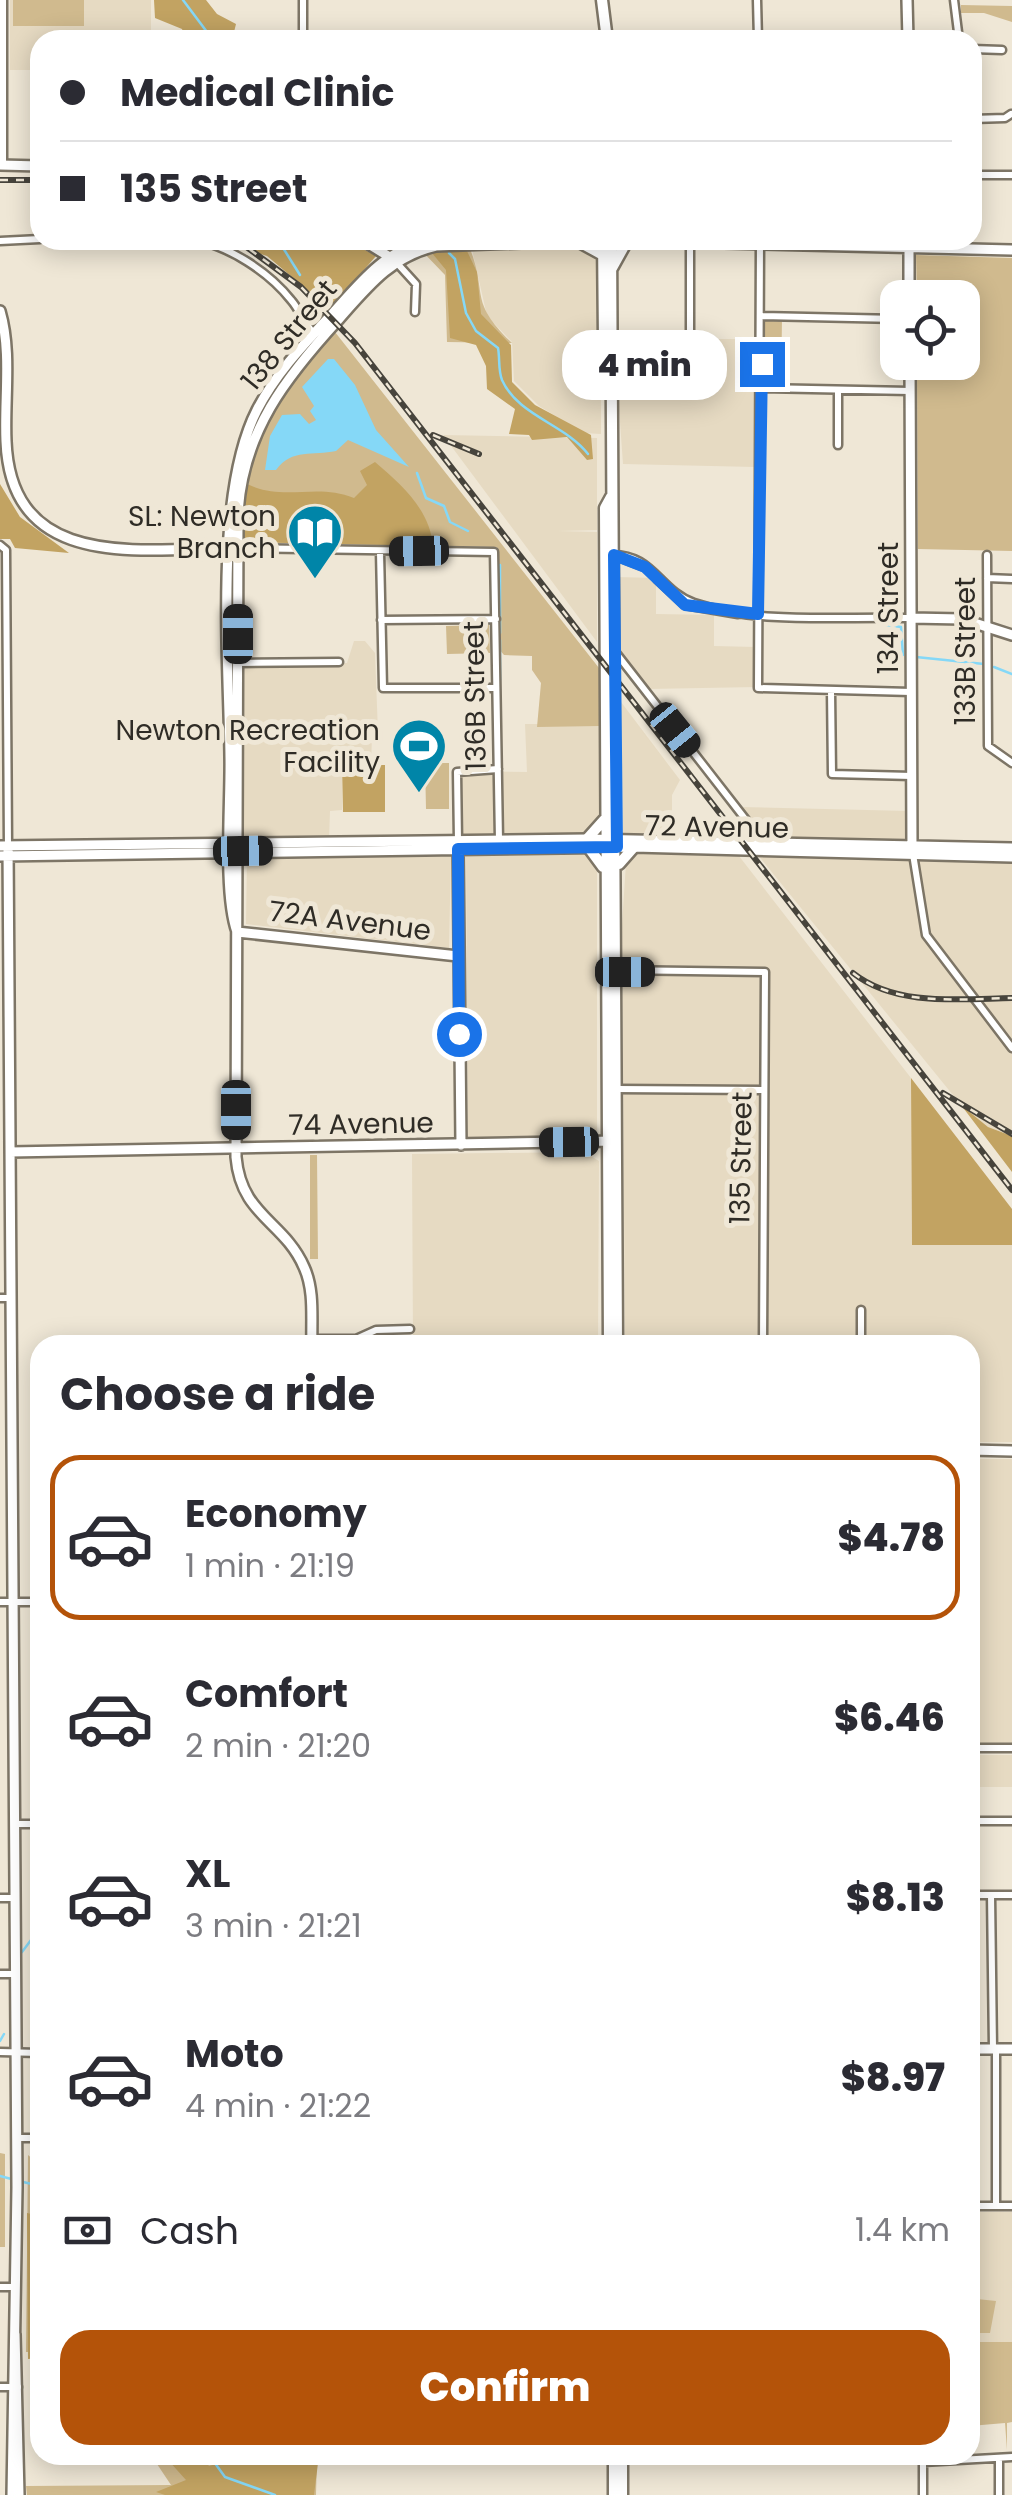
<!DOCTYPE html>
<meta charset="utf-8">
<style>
body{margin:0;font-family:Poppins,sans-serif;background:#f7f7f7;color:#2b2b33;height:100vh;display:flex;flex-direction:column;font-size:38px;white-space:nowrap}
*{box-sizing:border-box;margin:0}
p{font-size:32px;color:#7c7c81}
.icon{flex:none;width:55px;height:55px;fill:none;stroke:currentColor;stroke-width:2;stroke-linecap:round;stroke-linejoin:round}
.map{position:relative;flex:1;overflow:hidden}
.side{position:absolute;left:30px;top:1335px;width:950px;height:1130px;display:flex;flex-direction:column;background:#fff;border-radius:30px;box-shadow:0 5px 25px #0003}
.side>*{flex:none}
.hud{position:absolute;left:30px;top:30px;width:952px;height:220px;border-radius:30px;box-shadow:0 5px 25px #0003;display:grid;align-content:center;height:220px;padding:0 30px;background:#fff}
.fabs{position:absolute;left:880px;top:280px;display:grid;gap:20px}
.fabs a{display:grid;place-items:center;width:100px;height:100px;border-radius:20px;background:#fff;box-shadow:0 5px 25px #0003;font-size:50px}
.end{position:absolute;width:45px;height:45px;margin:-22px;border:12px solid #1a73e8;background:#fff;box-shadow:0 0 0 5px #fff}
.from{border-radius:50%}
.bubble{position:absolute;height:70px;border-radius:30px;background:#fff;box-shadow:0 5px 25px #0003;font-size:32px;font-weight:800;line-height:70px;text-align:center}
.car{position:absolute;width:30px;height:60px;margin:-30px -15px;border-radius:12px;box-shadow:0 0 8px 2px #0007;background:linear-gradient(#222 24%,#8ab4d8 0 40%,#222 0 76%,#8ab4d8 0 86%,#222 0)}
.hud b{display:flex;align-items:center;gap:35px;height:95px;font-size:38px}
.hud b+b{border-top:2px solid #e1e1e2}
.hud i{width:25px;height:25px;background:#2b2b33}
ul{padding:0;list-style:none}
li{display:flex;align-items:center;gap:30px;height:165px;margin:0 20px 15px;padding:0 10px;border:5px solid transparent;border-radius:30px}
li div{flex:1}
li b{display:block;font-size:38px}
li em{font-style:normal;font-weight:800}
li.selected{border-color:#b45309}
li>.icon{width:90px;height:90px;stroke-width:1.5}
h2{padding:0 30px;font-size:45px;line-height:120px}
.pay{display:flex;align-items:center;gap:25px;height:110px;padding:0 30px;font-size:38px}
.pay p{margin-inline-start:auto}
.action{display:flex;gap:20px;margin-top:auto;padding:20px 30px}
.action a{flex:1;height:115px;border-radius:30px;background:#b45309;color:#fff;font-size:40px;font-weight:800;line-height:115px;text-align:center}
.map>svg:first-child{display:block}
.built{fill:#e6dac2}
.green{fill:#d0ba8e}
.forest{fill:#c2a362}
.water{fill:#85d8f7}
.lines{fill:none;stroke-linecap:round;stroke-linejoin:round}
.stream{stroke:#85d8f7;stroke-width:2.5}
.street-casing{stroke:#7d7566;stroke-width:11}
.secondary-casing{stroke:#7d7566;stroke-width:14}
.primary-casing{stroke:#7d7566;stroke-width:15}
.street{stroke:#fff;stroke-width:6}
.secondary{stroke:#fff;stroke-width:9}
.primary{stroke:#fff;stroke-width:10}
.rail-casing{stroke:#47443c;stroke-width:6}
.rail{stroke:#efe7d6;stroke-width:2.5;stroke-dasharray:8;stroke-linecap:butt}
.route{stroke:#1a73e8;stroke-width:12}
.labels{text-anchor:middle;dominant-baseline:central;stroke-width:10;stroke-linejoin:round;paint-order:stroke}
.street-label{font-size:28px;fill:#2f2c26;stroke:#efe7d6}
.poi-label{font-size:28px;fill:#2f2c26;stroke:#efe7d6;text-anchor:end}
</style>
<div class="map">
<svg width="1012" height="2495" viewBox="0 0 1012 2495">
<rect width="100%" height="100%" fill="#efe7d6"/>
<path class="built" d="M 10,0 L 151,0 L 151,40 L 40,40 L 40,70 L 10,70 Z
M 471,245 L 581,245 L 596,255 L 601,268 L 601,434 L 584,433 L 539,406 L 514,381 L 512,342 L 487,316 Z
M 614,339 L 759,339 L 755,467 L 623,464 Z
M 443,435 L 597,438 L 597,530 L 558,531 L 597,532 L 597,642 Z
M 616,577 L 656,578 L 656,614 L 714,615 L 714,646 L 756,647 L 757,687 L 648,689 L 618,649 Z
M 354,641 L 365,641 L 375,653 L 378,733 L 372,737 L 371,764 L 342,764 L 342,810 L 330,811 L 329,840 L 240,842 L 237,663 L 347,663 Z
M 621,702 L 680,780 L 672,795 L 672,835 L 623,833 Z
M 525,724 L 600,724 L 603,815 L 585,835 L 461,838 L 461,771 L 527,772 Z
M 739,807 L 909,811 L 911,844 L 763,840 Z
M 638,852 L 739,856 L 911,1078 L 912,1245 L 1012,1245 L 1012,1442 L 970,1442 L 970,1345 L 625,1345 L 622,925 L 626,863 Z
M 586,853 L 597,872 L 597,1131 L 589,1136 L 468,1138 L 466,854 Z
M 451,854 L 449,948 L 246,924 L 247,856 Z
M 758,855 L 1012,862 L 1012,1136 L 988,1127 L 961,1105 Z
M 584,1152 L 599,1161 L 598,1345 L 413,1345 L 412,1154 Z
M 970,1459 L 1012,1459 L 1012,1743 L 970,1743 Z
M 970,1755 L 1012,1755 L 1012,1787 L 970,1787 Z
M 970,2212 L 1012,2212 L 1012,2342 L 970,2342 Z"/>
<path class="green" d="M 13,0 L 84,0 L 84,26 L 13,26 Z
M 961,5 L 1012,6 L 1012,22 L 984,13 L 961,13 Z
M 469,246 C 489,296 467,299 512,343 L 447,342 L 445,275 L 422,251 Z
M 916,255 L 1012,258 L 1012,551 L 918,549 L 917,363 L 962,362 L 962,298 L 917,297 Z
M 763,318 L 782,318 L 781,387 L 764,387 Z
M 335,332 L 599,668 L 599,726 L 537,727 L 541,683 L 532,670 L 532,656 L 504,655 L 498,648 L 497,547 L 243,542 C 247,443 267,403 335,332 Z
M 489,625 L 490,653 L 447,654 L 446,626 Z
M 425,763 L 449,763 L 449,809 L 426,809 Z
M 310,1155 L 317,1155 L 318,1259 L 310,1259 Z
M 0,2153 L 5,2154 L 5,2247 L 0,2247 Z
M 28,2155 L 40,2165 L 40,2352 L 26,2352 Z
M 977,2299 L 996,2301 L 990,2333 L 977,2333 Z
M 970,2342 L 1012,2342 L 1012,2422 L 1007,2423 L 1007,2450 L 1005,2423 L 970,2426 Z
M 142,2455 L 317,2455 L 316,2495 L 27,2495 L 26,2486 L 171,2485 L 157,2464 Z"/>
<path class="forest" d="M 154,0 L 206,0 L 217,14 L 236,24 L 232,40 L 186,40 L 182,29 L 155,18 Z
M 214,240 L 354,244 L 376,256 L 330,309 L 267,256 Z
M 467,251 L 477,272 L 481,314 L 511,345 L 512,382 L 535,405 L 591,435 L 593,459 L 587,460 L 567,437 L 532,440 L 529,435 L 509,434 L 515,409 L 487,389 L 486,366 L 476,345 L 450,338 L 446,270 L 432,253 Z
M 375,462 C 402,485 430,510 433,546 L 243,542 L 245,483 C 284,503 315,482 354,498 L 367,485 L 360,471 Z
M 0,484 L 20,517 L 69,553 L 15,548 L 10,539 L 0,539 Z
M 342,765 L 385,765 L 385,812 L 343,812 Z
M 911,1078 L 1012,1209 L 1012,1245 L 912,1245 Z
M 961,1105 L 988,1127 L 1012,1136 L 1012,1172 Z
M 27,2213 L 40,2216 L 40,2358 L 28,2359 Z
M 155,2455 L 200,2455 L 209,2466 L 233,2459 L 234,2455 L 319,2455 L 314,2495 L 165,2495 L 156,2492 L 186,2480 L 168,2460 Z"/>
<path class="water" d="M 328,359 L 334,359 L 355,385 L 376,430 L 409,467 L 348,440 L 336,451 C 313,456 292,448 276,470 L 265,470 L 270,436 L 282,415 L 300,414 L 309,424 L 316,420 L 310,411 L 314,406 L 302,387 Z"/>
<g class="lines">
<path class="stream" d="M 183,0 L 213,40
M 280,243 L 300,275
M 449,253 L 455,259 L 466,313 L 476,331 L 498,348 C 500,358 498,370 502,380 C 518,416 565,424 588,454
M 417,473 L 426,498 L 444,506 L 450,522 L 468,531
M 500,565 L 500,633
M 879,624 L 901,627 L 903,655
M 500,640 L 500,680
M 916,657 L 984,664
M 994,667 L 1012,674
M 22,1952 L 40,1928
M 0,2041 L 4,2034
M 0,2176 L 15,2180
M 23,2182 L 32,2184 L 40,2196
M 36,2412 L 40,2403
M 209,2455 L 225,2477 L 275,2495"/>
<g class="street-casing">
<path id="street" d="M 303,0 L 303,40
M 757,0 L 758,40
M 954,0 L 959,40
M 972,49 L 1002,50
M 972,104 L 976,119
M 972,119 L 1005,118 L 1011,114
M 3,165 L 3,0
M 972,175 L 1012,175
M 90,240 L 127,240
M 195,240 C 229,246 269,272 291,300 C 300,310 304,324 314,333
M 0,241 L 40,239
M 760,242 L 758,688 L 911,692
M 396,262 L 416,284 L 415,312
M 761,316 L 898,319
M 690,338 L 690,242
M 762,388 L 910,391
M 838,445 L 838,391
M 0,545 L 6,550 L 8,846
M 238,548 L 494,552 L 499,840
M 380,552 L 383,688 L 496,688
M 610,555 C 653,553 659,591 694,603 C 760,625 842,616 911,618
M 987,555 L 988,746 L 1012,763
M 619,557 L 645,567
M 987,578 L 1012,579
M 657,579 L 685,605 L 738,614
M 381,620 L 496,619
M 616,653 L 746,820 L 757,842
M 238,663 L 339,662
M 831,691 L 832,774 L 912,776
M 458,841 L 457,772 L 498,769
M 913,854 L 926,935 L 1012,1048
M 614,970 L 765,972 L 763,1345
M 617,1089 L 762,1090
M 0,1298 L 11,1298
M 861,1310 L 861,1345
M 311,1339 L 356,1339 L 376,1330 L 410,1329
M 0,1602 L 40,1602
M 970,1748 L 1012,1748
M 970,1821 L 1012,1821
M 14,1824 L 40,1824
M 970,1895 L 1012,1895
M 991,1895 L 993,2049
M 0,1898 L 14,1898
M 0,1974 L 14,1974
M 0,2052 L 40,2053
M 16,2138 L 40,2138
M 996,2205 L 996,2049
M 970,2206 L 1012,2206
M 0,2287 L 15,2287
M 0,2387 L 18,2387
M 999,2459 L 999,2495
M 923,2462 L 1012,2457
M 923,2495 L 923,2455"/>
</g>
<g class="secondary-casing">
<path id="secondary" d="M 907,0 L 908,40
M 0,165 L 40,166
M 362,240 L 393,259
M 909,240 L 909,298
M 0,311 C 12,352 4,399 6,441 C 11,572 141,549 234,548
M 910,362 L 912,850
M 911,618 L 962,619 L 1012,635
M 458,843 L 461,1145
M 0,846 L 587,839 L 1012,848
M 8,846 L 17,2187 L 12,2495
M 0,856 L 634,847 L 1012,857
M 237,932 C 223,892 231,802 230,757 C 229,660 214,494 257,410 C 276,373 304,344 332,314 C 360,283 384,252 426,240
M 237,932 L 458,956
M 10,1152 L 614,1141
M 312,1345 C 311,1320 315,1291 304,1267 C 284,1221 241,1216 236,1157 L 238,513 C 243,431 286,377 339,319 C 368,286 392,256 436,246 L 603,240 L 1012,250
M 970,1450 L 1012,1451
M 970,2049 L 1012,2049
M 15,2334 L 19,2495"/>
</g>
<g class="primary-casing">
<path id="primary" d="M 602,0 L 607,40
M 603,240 L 604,340 L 610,349
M 611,240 L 617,1345
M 581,243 L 603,255
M 612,268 L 627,241
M 587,839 L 604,820
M 589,848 L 603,867
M 619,864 L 634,847
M 609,1345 L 605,508 L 611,497
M 614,2455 L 614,2495
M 622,2455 L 622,2495"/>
</g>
<use href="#street" class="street"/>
<use href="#secondary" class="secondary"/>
<use href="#primary" class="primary"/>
<g class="rail-casing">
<path id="rail" d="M 0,180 L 40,180
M 237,240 L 301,287 L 355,343 L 1012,1190
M 433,435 L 479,454
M 853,973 C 896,1007 960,999 1012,998
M 943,1093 L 1012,1134"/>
</g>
<use href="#rail" class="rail"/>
</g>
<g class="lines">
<path class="route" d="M 459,1034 L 458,849 L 617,847 L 614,555 L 645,567 L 685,605 L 758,614 L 762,364"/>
</g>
<defs>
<g id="library-pin" transform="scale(2.875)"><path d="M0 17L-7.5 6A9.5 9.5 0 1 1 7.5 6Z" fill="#0085a8" stroke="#efe7d6"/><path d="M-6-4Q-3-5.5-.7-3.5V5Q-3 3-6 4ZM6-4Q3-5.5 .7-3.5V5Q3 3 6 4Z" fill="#fff"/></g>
<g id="stadium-pin" transform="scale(2.875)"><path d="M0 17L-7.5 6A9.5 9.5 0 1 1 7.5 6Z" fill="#0085a8" stroke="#efe7d6"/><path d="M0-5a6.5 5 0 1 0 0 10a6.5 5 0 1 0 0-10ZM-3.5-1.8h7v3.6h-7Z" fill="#fff"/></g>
</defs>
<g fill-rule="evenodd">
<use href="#library-pin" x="315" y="532"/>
<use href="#stadium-pin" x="419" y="746"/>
</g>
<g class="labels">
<g class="street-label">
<text transform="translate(289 335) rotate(-51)">138 Street</text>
<text transform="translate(888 608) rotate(-90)">134 Street</text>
<text transform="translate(965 651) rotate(-90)">133B Street</text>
<text transform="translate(475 696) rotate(-91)">136B Street</text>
<text transform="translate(717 827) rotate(1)">72 Avenue</text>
<text transform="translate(350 921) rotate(7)">72A Avenue</text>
<text transform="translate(361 1124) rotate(-1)">74 Avenue</text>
<text transform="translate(741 1158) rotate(-89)">135 Street</text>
</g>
<g class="poi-label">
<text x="276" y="516">SL: Newton<tspan x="276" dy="32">Branch</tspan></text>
<text x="380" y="730">Newton Recreation<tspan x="380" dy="32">Facility</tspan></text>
</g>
</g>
</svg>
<div class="fabs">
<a><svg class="icon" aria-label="locate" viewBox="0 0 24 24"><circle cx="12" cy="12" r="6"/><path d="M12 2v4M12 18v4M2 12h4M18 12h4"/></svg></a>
</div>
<i class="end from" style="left:459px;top:1034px"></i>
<i class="end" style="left:762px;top:364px"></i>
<div class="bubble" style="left:562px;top:330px;width:165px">4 min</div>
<i class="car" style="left:419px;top:551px;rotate:269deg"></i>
<i class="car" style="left:238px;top:634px;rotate:0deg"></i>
<i class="car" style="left:675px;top:730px;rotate:141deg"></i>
<i class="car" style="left:243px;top:851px;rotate:89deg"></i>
<i class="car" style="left:625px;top:972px;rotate:90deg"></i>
<i class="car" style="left:236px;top:1110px;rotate:180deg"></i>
<i class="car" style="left:569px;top:1142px;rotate:269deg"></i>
<div class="hud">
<b><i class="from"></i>Medical Clinic</b>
<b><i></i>135 Street</b>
</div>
<section class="side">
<h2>Choose a ride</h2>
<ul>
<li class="selected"><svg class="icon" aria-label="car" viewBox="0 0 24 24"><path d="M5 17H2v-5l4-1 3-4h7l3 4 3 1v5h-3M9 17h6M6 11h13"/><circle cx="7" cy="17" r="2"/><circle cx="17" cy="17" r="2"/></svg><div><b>Economy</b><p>1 min · 21:19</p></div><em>$4.78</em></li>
<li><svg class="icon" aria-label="car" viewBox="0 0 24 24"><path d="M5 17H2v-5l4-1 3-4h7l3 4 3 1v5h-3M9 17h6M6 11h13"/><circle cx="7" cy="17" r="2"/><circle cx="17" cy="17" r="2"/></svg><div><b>Comfort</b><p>2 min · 21:20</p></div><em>$6.46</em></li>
<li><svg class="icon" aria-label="car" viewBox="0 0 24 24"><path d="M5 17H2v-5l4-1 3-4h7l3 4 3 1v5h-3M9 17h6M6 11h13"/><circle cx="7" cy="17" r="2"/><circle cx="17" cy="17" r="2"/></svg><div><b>XL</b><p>3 min · 21:21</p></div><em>$8.13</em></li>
<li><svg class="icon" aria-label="car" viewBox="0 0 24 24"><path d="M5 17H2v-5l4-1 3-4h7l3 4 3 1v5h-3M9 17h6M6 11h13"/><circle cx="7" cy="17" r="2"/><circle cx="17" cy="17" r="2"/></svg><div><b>Moto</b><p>4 min · 21:22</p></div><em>$8.97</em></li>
</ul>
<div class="pay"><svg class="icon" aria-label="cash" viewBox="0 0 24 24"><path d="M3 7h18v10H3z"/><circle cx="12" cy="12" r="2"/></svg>Cash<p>1.4 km</p></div>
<div class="action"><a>Confirm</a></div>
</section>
</div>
